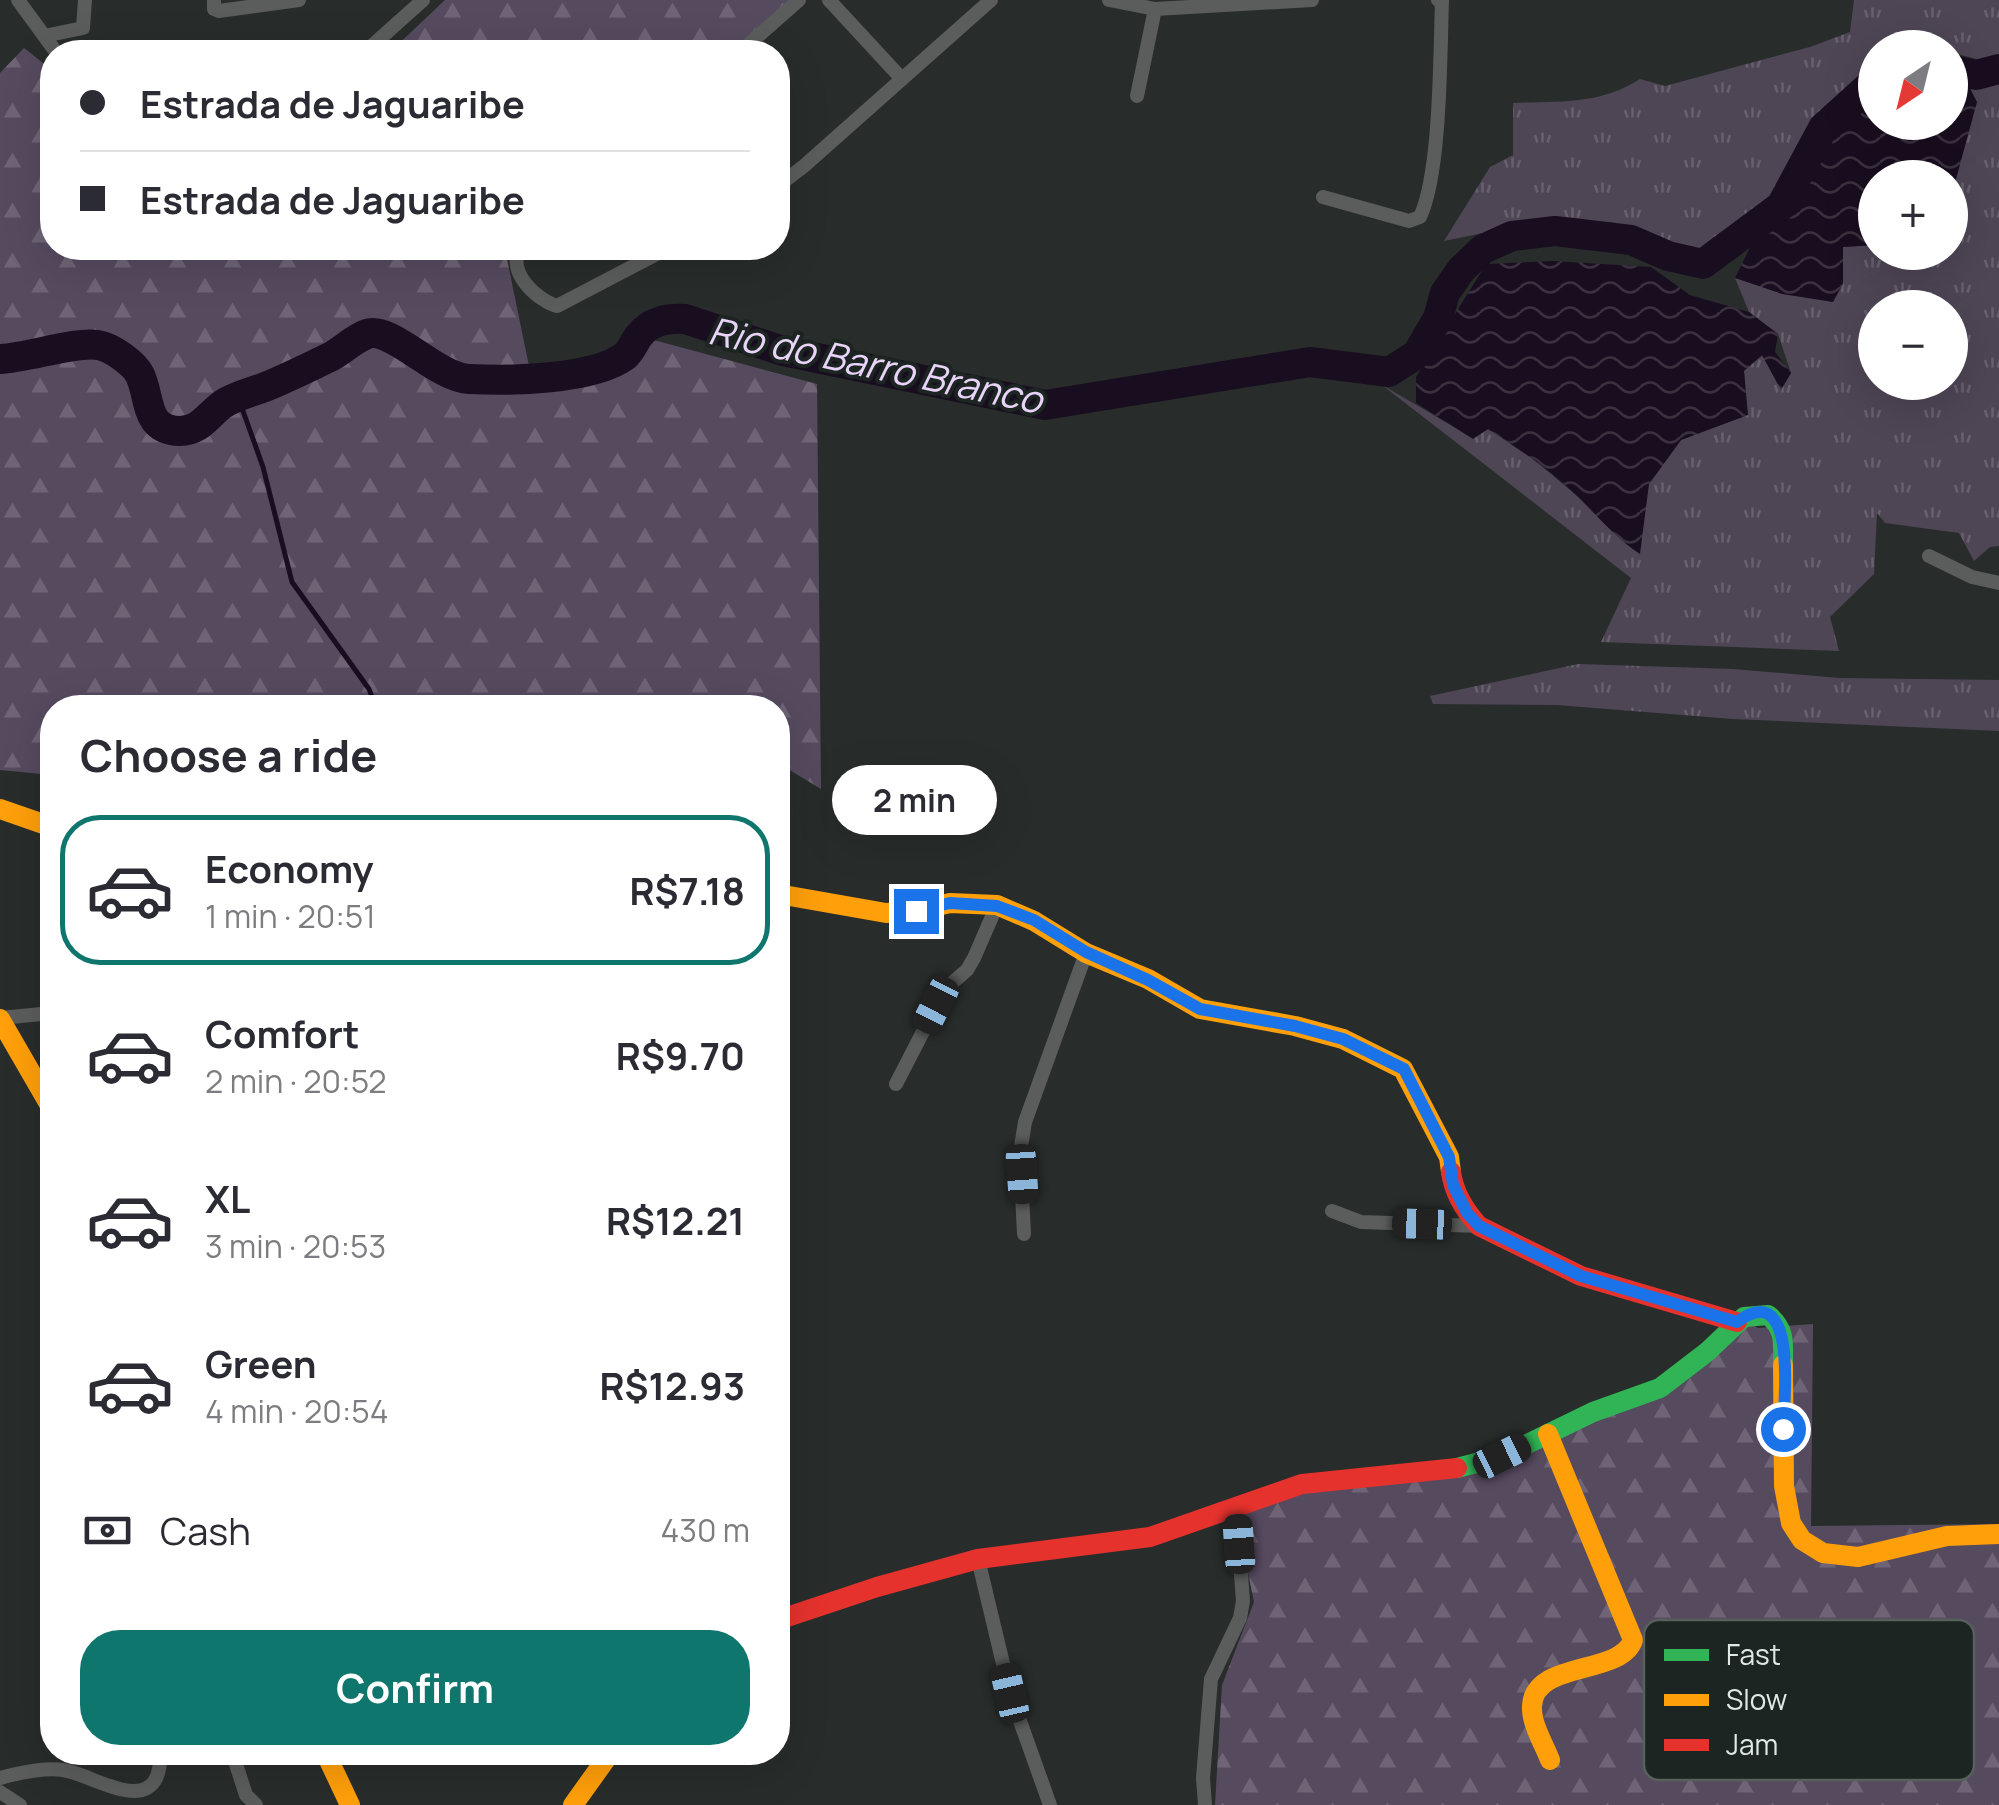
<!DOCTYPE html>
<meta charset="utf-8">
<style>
body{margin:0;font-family:Manrope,sans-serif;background:#f2f2f3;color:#2b2b33;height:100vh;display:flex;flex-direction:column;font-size:38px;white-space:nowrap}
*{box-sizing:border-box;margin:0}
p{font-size:32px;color:#7c7c81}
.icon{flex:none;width:55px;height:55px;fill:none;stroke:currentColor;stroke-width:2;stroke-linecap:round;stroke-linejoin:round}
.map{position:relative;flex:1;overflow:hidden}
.side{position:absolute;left:40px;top:695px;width:750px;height:1070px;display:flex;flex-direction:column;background:#fff;border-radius:40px;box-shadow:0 10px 40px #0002}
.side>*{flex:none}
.banner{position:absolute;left:40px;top:40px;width:750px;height:220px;border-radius:40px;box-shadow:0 10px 40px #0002;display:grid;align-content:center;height:220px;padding:0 40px;background:#fff}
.needle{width:65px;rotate:215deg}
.controls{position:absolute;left:1858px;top:30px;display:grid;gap:20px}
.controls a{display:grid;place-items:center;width:110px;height:110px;border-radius:50%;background:#fff;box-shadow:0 10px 40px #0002;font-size:50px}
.end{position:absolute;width:45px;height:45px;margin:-22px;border:12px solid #1a73e8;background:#fff;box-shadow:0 0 0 5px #fff}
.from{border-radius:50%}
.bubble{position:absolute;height:70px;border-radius:35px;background:#fff;box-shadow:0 10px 40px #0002;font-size:32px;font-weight:700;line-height:70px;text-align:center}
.car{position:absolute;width:30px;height:60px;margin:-30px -15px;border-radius:12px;box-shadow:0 0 8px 2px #0007;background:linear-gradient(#222 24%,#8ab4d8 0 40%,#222 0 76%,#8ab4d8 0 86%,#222 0)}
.banner b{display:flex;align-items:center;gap:35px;height:95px;font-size:38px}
.banner b+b{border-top:2px solid #e1e1e2}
.banner i{width:25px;height:25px;background:#2b2b33}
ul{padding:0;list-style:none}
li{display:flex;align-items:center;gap:30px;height:150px;margin:0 20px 15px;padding:0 20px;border:5px solid transparent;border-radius:40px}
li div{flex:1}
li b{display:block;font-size:38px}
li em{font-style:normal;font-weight:700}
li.selected{border-color:#0f766e}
li>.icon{width:90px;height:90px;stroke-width:1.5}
h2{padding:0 40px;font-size:45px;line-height:120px}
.pay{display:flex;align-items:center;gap:25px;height:110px;padding:0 40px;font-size:38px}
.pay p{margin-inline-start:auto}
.primary-button{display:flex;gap:20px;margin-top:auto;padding:20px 40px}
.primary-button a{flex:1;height:115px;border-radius:40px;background:#0f766e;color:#fff;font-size:40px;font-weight:700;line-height:115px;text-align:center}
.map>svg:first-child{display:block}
.grass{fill:url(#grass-tufts);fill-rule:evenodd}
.forest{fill:url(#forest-firs)}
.water{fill:url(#water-waves)}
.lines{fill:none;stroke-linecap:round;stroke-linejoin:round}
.stream{stroke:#190e1f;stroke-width:5}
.river{stroke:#190e1f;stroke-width:30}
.street{stroke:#5a5d5b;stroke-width:14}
.fast{stroke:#30b455;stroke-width:20}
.slow{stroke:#ff9f0a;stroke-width:20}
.jam{stroke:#e5322d;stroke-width:20}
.route{stroke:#1a73e8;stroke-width:12}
.labels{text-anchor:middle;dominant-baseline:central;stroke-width:8;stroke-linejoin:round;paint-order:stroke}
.water-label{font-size:38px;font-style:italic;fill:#e9d3f9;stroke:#1c2521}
.key{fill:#1c2521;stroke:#57605c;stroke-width:2.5}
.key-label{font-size:28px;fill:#e2e8e5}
</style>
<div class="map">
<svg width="1999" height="1805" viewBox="0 0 1999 1805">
<defs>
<pattern id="grass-tufts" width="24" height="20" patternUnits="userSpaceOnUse" patternTransform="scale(2.5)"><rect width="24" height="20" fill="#4e4555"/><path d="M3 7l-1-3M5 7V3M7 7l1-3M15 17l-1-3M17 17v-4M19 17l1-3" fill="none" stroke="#67606d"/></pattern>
<pattern id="forest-firs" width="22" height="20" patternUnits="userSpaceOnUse" patternTransform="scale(2.5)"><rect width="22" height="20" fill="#564a5f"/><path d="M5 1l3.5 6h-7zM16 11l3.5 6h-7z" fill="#6e6476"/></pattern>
<pattern id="water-waves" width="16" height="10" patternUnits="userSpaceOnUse" patternTransform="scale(2.5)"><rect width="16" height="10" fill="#190e1f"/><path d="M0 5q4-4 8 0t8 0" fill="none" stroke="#3a313f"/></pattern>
</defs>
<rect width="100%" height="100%" fill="#282d2b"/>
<path class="grass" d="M 1854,0 L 1999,0 L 1999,56 L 1984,61 L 1950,52 L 1950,48 L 1875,48 L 1875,68 L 1859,80 L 1768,212 L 1714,256 L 1611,222 L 1542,221 L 1444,241 L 1490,167 L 1513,155 L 1513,103 C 1559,101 1600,105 1640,79 L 1665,86 L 1810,47 L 1850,32 Z
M 1999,69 L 1999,546 L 1990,547 L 1974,561 L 1959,533 L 1885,523 L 1877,513 L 1874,574 L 1830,617 L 1839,651 L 1601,642 L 1631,578 L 1382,385 L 1473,438 L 1488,429 L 1528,455 L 1575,494 L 1649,484 L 1681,440 L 1747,415 L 1744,370 L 1763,355 L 1781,389 L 1791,373 L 1778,334 L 1749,312 L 1735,278 L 1832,302 L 1843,284 L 1843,247 L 1875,245 L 1875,252 L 1907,253 L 1929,264 L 1933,253 L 1950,252 L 1950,201 L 1976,103 L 1964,73 L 1976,75 ZM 1875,308 L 1950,308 L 1950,382 L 1875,382 Z
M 1578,664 L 1733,669 L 1839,678 L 1999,680 L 1999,731 L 1733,719 L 1557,705 L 1433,704 L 1430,696 Z"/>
<path class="forest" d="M 445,0 L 799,0 L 738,52 L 390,52 Z
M 24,48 L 52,70 L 52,248 L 513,248 L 506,254 L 531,376 L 650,339 L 817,384 L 821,789 L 778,763 L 778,708 L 52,708 L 52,775 L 0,770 L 0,73 Z
M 1741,1318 L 1758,1328 L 1813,1324 L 1811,1526 L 1999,1524 L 1999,1805 L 1215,1805 L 1222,1685 L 1254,1602 L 1236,1515 L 1313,1491 L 1463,1475 L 1650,1394 Z"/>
<path class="water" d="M 1951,52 L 1977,102 L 1950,201 L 1950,178 L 1875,178 L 1875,245 L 1843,247 L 1843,284 L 1833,302 L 1782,294 L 1735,278 L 1779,188 L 1859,80 L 1875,68 L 1875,122 L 1950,122 Z
M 1553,261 L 1651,267 L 1690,295 L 1749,312 L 1778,334 L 1775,352 L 1791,373 L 1781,390 L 1762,355 L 1744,371 L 1748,415 L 1681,440 L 1649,484 L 1640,554 C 1615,538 1598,516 1576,495 C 1550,470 1519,449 1488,429 L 1473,439 L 1416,403 L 1416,377 L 1486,264 Z"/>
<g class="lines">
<path class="stream" d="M 238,397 L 263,467 L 292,582 L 369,689 L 376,708"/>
<path class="river" d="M 1950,69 L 1976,75 L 1999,69
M 0,359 C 27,358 76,341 98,345 C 111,347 134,363 140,375 C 151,399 144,430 180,431 C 200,431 208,415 223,404 C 235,396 252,392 265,387 C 287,378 307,368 328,358 C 341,352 353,339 367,334 C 391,325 437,378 469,379 C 509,381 593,380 625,356 C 630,352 634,343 638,337 C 650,321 666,318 685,319 L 783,351 L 1045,405 L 1310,362 L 1389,372 L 1417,354 L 1438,318 L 1445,293 L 1461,270 L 1483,249 L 1512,236 L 1555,231 L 1631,240 L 1668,256 L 1703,264 L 1781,206 L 1823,128 L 1875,81"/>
<path class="street" d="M 18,0 L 56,52
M 214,0 L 214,9 L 219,11 L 299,0
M 829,0 L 902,79
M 1109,0 L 1155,9 L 1312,0
M 44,36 L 83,28 L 85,0
M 365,52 L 423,0
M 740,52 L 799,0
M 1137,96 L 1155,9
M 778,186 L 804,166 L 991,0
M 1323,197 L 1409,221 L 1420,217 C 1441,172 1440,54 1442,1 L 1438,0
M 521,248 C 505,270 536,300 557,306 L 668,248
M 1929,556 L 1972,577 L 1999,583
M 0,1018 L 52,1013
M 896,1084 L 945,989 L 967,970 L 974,958 L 997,905
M 1332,1211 L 1361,1222 L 1479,1226
M 1024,1234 L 1020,1153 L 1025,1122 L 1086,953
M 978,1559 L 1010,1693 L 1050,1805
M 232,1752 L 246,1795 L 256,1805
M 0,1778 C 18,1773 44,1767 63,1770 C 85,1773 127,1800 147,1788 C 160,1781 159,1765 162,1752
M 0,1792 L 20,1805
M 1205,1805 L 1203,1778 L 1211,1679 L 1240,1618 L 1243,1601 L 1236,1507"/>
<path class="fast" d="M 1457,1468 L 1503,1456 L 1593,1412 L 1660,1388 L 1707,1352 L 1744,1317 L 1768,1315 C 1786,1329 1783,1344 1783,1365"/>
<path class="slow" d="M 0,809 L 52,827
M 778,894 L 886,913 L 916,911 L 950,903 L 997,905 L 1034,921 L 1086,953 L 1148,979 L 1200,1009 L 1295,1026 L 1343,1039 L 1403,1069 L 1449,1157 L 1451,1172
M 0,1019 L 52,1109
M 1783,1365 L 1784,1486 L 1791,1523 L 1802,1540 L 1823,1553 L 1858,1557 L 1947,1536 L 1999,1534
M 1548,1434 L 1633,1640 C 1621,1676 1534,1660 1532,1706 C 1531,1724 1544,1744 1550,1760
M 325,1752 L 350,1805
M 573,1805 L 611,1752"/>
<path class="jam" d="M 1451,1172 C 1454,1193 1465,1211 1479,1226 L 1581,1276 L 1737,1322
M 778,1620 L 877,1587 L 978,1559 L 1150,1537 L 1302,1484 L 1457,1468"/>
</g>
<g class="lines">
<path class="route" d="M 916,911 L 950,903 L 997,906 L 1034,920 L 1086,952 L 1148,980 L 1200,1009 L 1295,1026 L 1343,1039 L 1404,1069 L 1449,1157 L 1453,1185 L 1467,1213 L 1479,1226 L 1581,1276 L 1737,1322 C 1799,1276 1784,1403 1783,1429"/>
</g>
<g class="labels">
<g class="water-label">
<text transform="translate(876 364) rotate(12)">Rio do Barro Branco</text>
</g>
</g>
<rect x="1644" y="1620" width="330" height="160" rx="15" class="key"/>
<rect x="1664" y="1649" width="45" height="12" fill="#30b455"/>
<rect x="1664" y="1694" width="45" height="12" fill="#ff9f0a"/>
<rect x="1664" y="1739" width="45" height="12" fill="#e5322d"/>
<g class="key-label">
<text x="1726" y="1665">Fast</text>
<text x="1726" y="1710">Slow</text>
<text x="1726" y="1755">Jam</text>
</g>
</svg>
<div class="controls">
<a><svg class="needle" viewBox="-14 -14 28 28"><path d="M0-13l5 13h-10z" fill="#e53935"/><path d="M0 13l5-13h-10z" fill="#7c7c81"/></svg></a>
<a>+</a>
<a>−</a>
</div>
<i class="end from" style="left:1783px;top:1429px"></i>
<i class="end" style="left:916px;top:911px"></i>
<div class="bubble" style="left:832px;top:765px;width:165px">2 min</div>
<i class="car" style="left:936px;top:1005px;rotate:207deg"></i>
<i class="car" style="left:1022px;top:1174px;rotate:176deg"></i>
<i class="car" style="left:1422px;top:1224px;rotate:272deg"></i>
<i class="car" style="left:1502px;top:1456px;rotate:64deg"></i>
<i class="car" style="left:1239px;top:1544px;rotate:356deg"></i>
<i class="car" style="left:1010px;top:1693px;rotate:347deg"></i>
<div class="banner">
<b><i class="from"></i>Estrada de Jaguaribe</b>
<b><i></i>Estrada de Jaguaribe</b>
</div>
<section class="side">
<h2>Choose a ride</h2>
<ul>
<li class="selected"><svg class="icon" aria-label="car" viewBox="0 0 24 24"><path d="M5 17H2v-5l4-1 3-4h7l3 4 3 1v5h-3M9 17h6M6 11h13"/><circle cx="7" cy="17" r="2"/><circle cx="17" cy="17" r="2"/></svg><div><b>Economy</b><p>1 min · 20:51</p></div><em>R$7.18</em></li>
<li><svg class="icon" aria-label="car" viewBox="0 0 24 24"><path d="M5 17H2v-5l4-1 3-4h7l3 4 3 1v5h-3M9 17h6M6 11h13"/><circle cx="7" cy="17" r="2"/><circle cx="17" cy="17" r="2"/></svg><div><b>Comfort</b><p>2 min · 20:52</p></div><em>R$9.70</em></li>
<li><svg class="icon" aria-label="car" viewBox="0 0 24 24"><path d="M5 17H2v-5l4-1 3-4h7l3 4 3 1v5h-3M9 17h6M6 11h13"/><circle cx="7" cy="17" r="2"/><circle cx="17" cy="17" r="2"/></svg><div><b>XL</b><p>3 min · 20:53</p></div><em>R$12.21</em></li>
<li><svg class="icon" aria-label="car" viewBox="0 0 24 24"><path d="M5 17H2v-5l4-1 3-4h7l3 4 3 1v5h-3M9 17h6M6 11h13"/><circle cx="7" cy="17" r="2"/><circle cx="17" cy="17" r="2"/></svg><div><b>Green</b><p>4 min · 20:54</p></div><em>R$12.93</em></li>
</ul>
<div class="pay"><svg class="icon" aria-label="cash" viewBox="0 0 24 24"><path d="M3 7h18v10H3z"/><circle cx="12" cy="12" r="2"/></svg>Cash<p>430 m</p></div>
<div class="primary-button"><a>Confirm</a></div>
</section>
</div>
